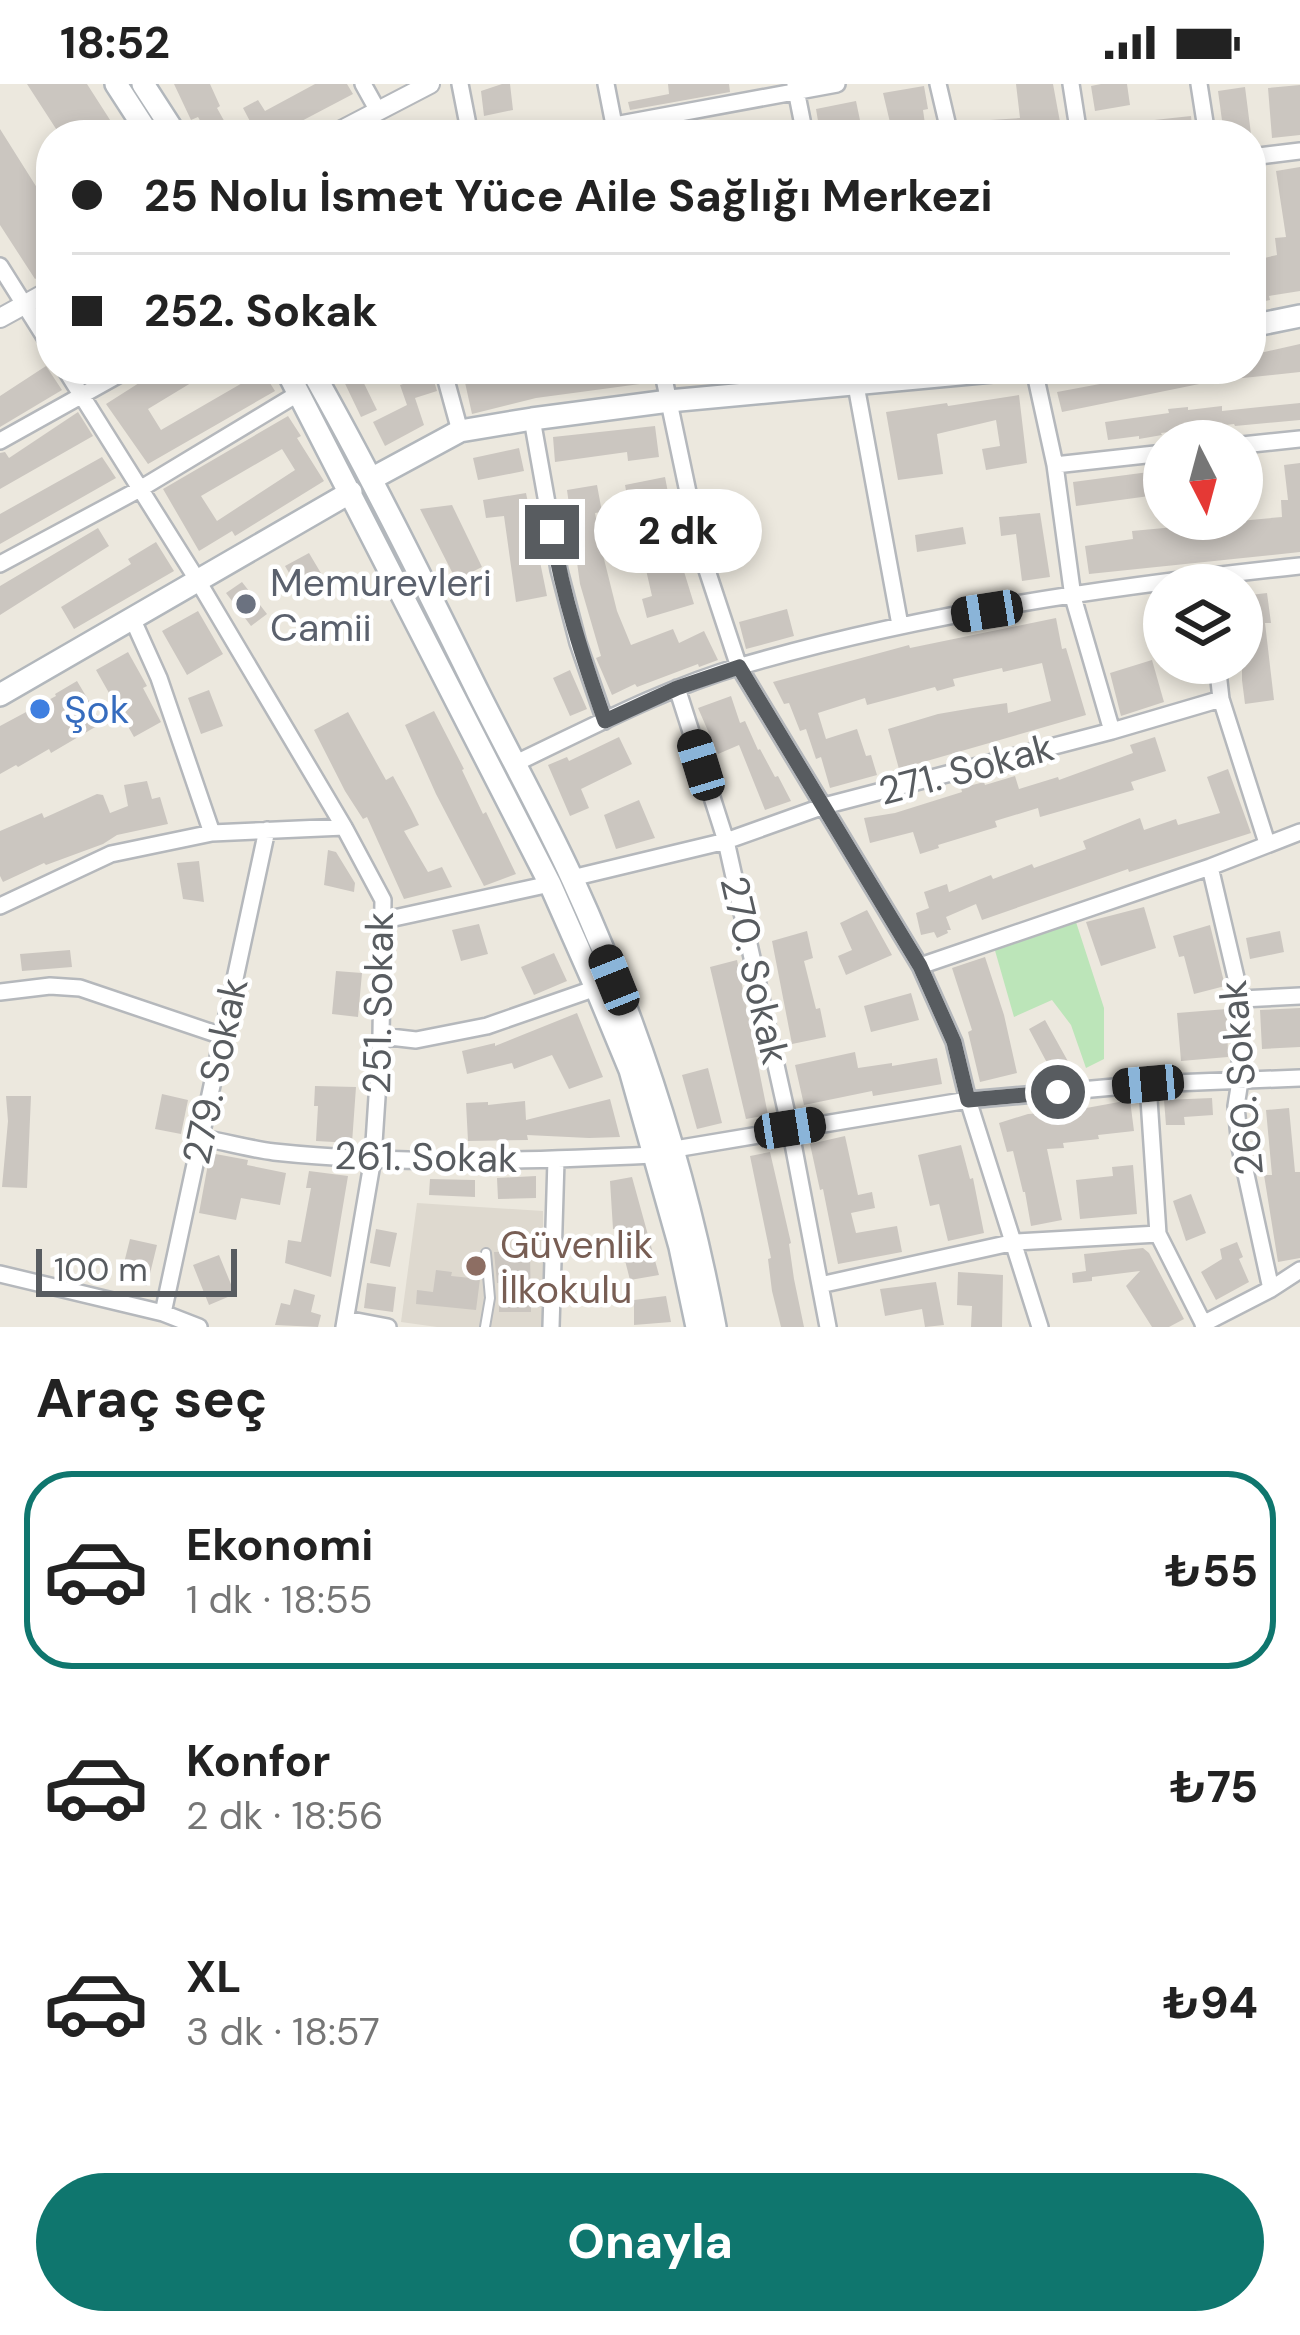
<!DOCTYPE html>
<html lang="tr">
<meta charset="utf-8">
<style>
body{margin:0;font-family:"DM Sans",sans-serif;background:#f2f2f2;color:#222;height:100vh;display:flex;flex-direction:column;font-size:45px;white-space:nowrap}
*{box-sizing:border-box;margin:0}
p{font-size:39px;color:#767676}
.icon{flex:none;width:66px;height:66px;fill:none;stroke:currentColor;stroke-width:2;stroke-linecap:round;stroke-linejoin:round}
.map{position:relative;height:1243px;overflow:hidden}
.side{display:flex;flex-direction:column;background:#fff;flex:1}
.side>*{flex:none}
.guide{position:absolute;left:36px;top:36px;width:1230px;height:264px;border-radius:48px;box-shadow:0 6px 18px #0003;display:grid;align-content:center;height:264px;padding:0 36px;background:#fff}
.needle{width:78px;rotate:174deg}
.tools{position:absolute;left:1143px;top:336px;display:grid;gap:24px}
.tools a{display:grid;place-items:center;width:120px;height:120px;border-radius:50%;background:#fff;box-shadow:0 6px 18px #0003;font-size:60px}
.scale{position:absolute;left:36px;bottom:30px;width:201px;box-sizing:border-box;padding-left:12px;border:6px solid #585c60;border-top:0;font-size:33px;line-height:42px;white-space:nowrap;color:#585c60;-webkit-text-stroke:9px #fff;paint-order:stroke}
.end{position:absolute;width:54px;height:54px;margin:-27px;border:15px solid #585c60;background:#fff;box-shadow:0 0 0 6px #fff}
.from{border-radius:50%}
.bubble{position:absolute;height:84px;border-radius:42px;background:#fff;box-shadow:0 6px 18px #0003;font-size:39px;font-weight:800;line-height:84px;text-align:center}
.car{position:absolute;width:36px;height:72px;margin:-36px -18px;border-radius:15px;box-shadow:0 0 9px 3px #0007;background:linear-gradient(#222 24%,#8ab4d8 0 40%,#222 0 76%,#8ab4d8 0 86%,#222 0)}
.guide b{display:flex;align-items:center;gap:42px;height:114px;font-size:45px}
.guide b+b{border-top:3px solid #e0e0e0}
.guide i{width:30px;height:30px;background:#222}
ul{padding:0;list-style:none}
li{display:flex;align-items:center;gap:36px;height:198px;margin:0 24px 18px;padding:0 12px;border:6px solid transparent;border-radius:48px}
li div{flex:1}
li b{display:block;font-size:45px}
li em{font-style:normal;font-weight:800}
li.active{border-color:#0f766e}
li>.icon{width:108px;height:108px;stroke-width:1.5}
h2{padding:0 36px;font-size:54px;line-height:144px}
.cta{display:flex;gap:24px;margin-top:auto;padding:24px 36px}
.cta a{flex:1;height:138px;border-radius:72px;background:#0f766e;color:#fff;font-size:48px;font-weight:800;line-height:138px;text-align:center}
.status{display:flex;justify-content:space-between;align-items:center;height:84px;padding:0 60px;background:#fff;direction:ltr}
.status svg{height:33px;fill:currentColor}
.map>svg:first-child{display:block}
.education{fill:#ded9cf}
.green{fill:#bce5b9}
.building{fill:#cbc6c0;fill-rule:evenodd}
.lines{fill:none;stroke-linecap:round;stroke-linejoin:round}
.service-casing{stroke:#b5b8bc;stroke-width:12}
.minor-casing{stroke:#b5b8bc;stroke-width:20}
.tertiary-casing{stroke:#b5b8bc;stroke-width:22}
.secondary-casing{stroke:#b2b7bc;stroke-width:26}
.service{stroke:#fff;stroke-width:8}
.minor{stroke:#fff;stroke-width:15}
.tertiary{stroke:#fff;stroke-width:18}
.secondary{stroke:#fff;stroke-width:21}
.route{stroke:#585c60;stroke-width:15}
.worship-dot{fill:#6b7280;stroke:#fff;stroke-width:4.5}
.shop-dot{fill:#3f7fe0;stroke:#fff;stroke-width:4.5}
.education-dot{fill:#8d6e63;stroke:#fff;stroke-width:4.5}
.labels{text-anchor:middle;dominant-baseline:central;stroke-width:9;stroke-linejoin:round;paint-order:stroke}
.worship-label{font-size:39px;fill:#5b616d;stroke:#fff;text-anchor:start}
.shop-label{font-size:39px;fill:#366cbe;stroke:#fff;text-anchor:start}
.street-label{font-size:39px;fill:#585c60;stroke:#fff}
.education-label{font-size:39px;fill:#785e54;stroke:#fff;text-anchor:start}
</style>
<div class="status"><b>18:52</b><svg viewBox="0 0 49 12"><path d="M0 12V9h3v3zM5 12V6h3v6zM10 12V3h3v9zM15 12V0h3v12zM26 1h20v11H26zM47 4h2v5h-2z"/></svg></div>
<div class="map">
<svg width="1300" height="1243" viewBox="0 0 1300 1243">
<rect width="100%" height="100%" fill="#ece8de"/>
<path class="education" d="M 417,1119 L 543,1127 L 543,1243 L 437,1243 L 401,1238 Z"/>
<path class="green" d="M 1076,838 L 1104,924 L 1104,975 L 1086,984 L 1071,941 L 1052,916 L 1014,933 L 994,863 Z"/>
<path class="building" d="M 27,0 L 87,0 L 112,39 L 93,51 L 60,51 Z
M 174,0 L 210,0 L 220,22 L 217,24 L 232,51 L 208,51 L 198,33 L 191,36 Z
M 315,0 L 347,0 L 353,10 L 275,51 L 240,51 L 253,43 L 243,24 L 258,16 L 265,27 Z
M 502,0 L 510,0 L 513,26 L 484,32 L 481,7 Z
M 668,0 L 729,0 L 730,8 L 630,26 L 628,18 L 669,10 Z
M 1016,0 L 1053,0 L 1060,38 L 1004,45 L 1004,51 L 975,51 L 974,37 L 1020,34 Z
M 1101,0 L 1127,0 L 1130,21 L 1095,27 L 1091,2 Z
M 1300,1 L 1300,51 L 1272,54 L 1268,4 Z
M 924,2 L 928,25 L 923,26 L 925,40 L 931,39 L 933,51 L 893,51 L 883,9 Z
M 1245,3 L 1251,50 L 1224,51 L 1218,7 Z
M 856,17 L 861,41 L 820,49 L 816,25 Z
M 1191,32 L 1193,51 L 1091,51 L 1090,43 Z
M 0,45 L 51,126 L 51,185 L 35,195 L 0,141 Z
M 1300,83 L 1300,207 L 1269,212 L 1270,216 L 1251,220 L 1251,177 L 1277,171 L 1275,154 L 1286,153 L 1276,87 Z
M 1300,260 L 1300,288 L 1214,297 L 1062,328 L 1057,308 L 1180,285 L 1251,285 L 1251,271 Z
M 46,282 L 62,306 L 0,343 L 0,312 Z
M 161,285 L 214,285 L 148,325 L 161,346 L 244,298 L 236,285 L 261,285 L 275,307 L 148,380 L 106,320 Z
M 338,285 L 357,285 L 377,326 L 361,333 Z
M 462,285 L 499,285 L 500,291 L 524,285 L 638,285 L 640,300 L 536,314 L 472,330 Z
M 686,285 L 754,285 L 754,290 L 688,300 Z
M 432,290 L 437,307 L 415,314 L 424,341 L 385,362 L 373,338 L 407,321 L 400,301 Z
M 1019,311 L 1027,379 L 986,386 L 982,365 L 1000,362 L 996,336 L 937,350 L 943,390 L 898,396 L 886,328 L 947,319 L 948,322 Z
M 1300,319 L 1300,336 L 1235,342 L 1234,340 L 1161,349 L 1162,351 L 1139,355 L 1139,352 L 1108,356 L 1105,338 L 1169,329 L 1168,325 L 1188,323 L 1188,326 L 1222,322 L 1222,327 Z
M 78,328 L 93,352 L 0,405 L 0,369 L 5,368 L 9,374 Z
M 288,332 L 301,352 L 297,354 L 324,397 L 235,452 L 232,447 L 199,467 L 163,405 ZM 282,365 L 295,386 L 217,437 L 201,412 Z
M 655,342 L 659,373 L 628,377 L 627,368 L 555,378 L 553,353 Z
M 519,364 L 524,387 L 478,396 L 473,374 Z
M 102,373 L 116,394 L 0,460 L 0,430 Z
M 1300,379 L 1300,468 L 1089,490 L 1085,462 L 1133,455 L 1132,447 L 1282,433 L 1281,416 L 1288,416 L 1284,381 Z
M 1164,386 L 1164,410 L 1076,422 L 1073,398 Z
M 665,393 L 682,481 L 694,520 L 647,534 L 642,515 L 652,512 L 644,477 L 631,479 L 624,434 L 631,433 L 625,401 Z
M 597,401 L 602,428 L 595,429 L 603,471 L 617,527 L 631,561 L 673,545 L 679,559 L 704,547 L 718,576 L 699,583 L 698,580 L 637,603 L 635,600 L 612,611 L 596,574 L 601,572 L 580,500 L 567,406 Z
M 526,409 L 547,512 L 516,518 L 504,432 L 486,434 L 483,416 Z
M 452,421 L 482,483 L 456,496 L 420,425 Z
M 1040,429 L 1050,493 L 1022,497 L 1016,450 L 1001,452 L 999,433 Z
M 963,443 L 966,460 L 917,468 L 915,451 Z
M 98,444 L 109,462 L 0,531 L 0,502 Z
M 156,458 L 174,487 L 74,545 L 61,523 L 131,480 L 128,475 Z
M 309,469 L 325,496 L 301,509 L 285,482 Z
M 242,498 L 267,530 L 251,542 L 226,509 Z
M 1267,509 L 1271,539 L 1265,539 L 1274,616 L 1245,620 L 1242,596 L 1242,512 Z
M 787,525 L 794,552 L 746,565 L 739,538 Z
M 198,527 L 223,570 L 187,591 L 162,547 Z
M 1056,534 L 1062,565 L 1066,564 L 1086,631 L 899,685 L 888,645 L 938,630 L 973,624 L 1007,619 L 1008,629 L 1051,617 L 1042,579 L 1003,588 L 1002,584 L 953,595 L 955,602 L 937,607 L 935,603 L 867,621 L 865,614 L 818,629 L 826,655 L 857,645 L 866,672 L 871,671 L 877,691 L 830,704 L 821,673 L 816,675 L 806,645 L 800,647 L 789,619 L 784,620 L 773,598 L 909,561 L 910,564 Z
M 128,568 L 147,602 L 143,604 L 161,638 L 134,653 L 96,586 Z
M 1152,576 L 1164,618 L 1121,632 L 1110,589 Z
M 570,586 L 587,625 L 570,632 L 553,594 Z
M 77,597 L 102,639 L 51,669 L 49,665 L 18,683 L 16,681 L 0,690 L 0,642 L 56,612 L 55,610 Z
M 209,606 L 223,642 L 201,650 L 188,614 Z
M 731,612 L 740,639 L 745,637 L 758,666 L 760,665 L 775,693 L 778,692 L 791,717 L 765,726 L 739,661 L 718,670 L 698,624 Z
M 434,627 L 464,685 L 462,686 L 483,730 L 486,728 L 516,790 L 484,802 L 436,710 L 405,641 Z
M 348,628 L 386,696 L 393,692 L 411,725 L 419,741 L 404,747 L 428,788 L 442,783 L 452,803 L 404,815 L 367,733 L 363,735 L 345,707 L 314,646 Z
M 619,653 L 632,680 L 581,705 L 589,724 L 570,732 L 548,681 L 567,673 L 569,677 Z
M 1155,653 L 1166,687 L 1131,698 L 1134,706 L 1040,733 L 1038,724 L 995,737 L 997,743 L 938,761 L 939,764 L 920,770 L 913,748 L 870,759 L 864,734 L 895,729 L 962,708 L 961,704 L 984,698 L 985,701 L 1015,692 L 1019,705 L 1058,693 L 1059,696 L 1133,669 L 1130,661 Z
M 1228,685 L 1251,749 L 1129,788 L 1128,785 L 982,836 L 976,820 L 946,833 L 951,846 L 947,846 L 948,849 L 937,854 L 934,848 L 921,851 L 916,829 L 929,824 L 924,808 L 947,800 L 949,808 L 991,791 L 993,795 L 1032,780 L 1034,784 L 1086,765 L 1083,757 L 1140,734 L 1144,746 L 1176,735 L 1178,741 L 1220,729 L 1207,693 Z
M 147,697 L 152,715 L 160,713 L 168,740 L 117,751 L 103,760 L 46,781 L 44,779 L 3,798 L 0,792 L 0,747 L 42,729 L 44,734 L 97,710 L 103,711 L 110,729 L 128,722 L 124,701 Z
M 639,716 L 655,754 L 616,765 L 604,731 Z
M 328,766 L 336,768 L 355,799 L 354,808 L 324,801 Z
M 199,777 L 204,818 L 183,815 L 177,779 Z
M 1144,823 L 1156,864 L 1101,882 L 1086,838 Z
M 867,826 L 892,871 L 846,891 L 838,872 L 852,866 L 840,839 Z
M 479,840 L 488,870 L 461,877 L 452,846 Z
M 1210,841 L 1225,902 L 1194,910 L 1184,872 L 1179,873 L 1173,852 Z
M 807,847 L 813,874 L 804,877 L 816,925 L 820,924 L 826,953 L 792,960 L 772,857 Z
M 1280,847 L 1284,868 L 1250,875 L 1246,854 Z
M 70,866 L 72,883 L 22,887 L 20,870 Z
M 554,869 L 567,897 L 534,911 L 521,883 Z
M 985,873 L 1004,931 L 1017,989 L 980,998 L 968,948 L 972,946 L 952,884 Z
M 737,876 L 768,1031 L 746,1035 L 710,883 Z
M 336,887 L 362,889 L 358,933 L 332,930 Z
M 911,909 L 919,936 L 871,948 L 864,922 Z
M 1300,924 L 1300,963 L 1262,965 L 1260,926 Z
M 1227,925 L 1228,973 L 1181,977 L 1177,929 Z
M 577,929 L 603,993 L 569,1005 L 552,971 L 514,985 L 512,979 L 467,990 L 462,967 L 495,959 L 495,962 Z
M 1045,936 L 1070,981 L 1053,990 L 1029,945 Z
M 855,968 L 858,984 L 892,979 L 892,982 L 937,974 L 942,1000 L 873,1012 L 872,1007 L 804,1021 L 795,981 Z
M 708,984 L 722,1039 L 697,1045 L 682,991 Z
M 315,1002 L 356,1003 L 352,1059 L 316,1057 L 318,1022 L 314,1022 Z
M 162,1010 L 188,1016 L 181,1050 L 155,1045 Z
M 6,1012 L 31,1012 L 27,1104 L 2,1103 L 8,1037 Z
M 1212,1014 L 1213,1031 L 1184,1033 L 1185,1041 L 1166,1041 L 1164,1016 Z
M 610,1015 L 620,1053 L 589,1054 L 527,1051 L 528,1056 L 468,1057 L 466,1019 L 488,1018 L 488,1021 L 525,1017 L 526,1036 Z
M 1130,1016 L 1134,1047 L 1098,1051 L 1099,1055 L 1063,1059 L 1064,1064 L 1047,1065 L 1062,1136 L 1031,1142 L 1025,1108 L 1023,1108 L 1013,1067 L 1007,1068 L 999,1039 L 1028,1030 L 1070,1027 Z
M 1289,1024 L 1295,1088 L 1300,1088 L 1300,1174 L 1278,1178 L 1264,1091 L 1272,1091 L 1266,1026 Z
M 845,1052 L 858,1111 L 872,1108 L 875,1124 L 851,1129 L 856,1149 L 897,1142 L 902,1168 L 838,1180 L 823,1105 L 820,1106 L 810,1060 Z
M 961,1061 L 970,1095 L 973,1094 L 984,1149 L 948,1157 L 939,1120 L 930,1122 L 918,1071 Z
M 770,1068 L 791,1159 L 789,1160 L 794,1195 L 804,1243 L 781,1243 L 772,1207 L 768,1175 L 771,1174 L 750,1072 Z
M 210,1069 L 248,1076 L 247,1081 L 286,1089 L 280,1121 L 241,1114 L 236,1136 L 199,1129 Z
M 1133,1081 L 1137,1130 L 1080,1135 L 1076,1096 L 1113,1092 L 1112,1083 Z
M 309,1087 L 348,1092 L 331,1193 L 285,1179 L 288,1156 L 301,1158 L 311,1104 L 306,1104 Z
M 536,1092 L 536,1114 L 498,1115 L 497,1094 Z
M 632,1093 L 659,1191 L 630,1196 L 617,1145 L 613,1145 L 610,1097 Z
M 430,1095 L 475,1096 L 475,1113 L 429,1111 Z
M 1191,1110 L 1206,1149 L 1186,1157 L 1173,1117 Z
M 376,1145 L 397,1149 L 390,1183 L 370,1179 Z
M 130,1155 L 157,1161 L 147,1202 L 120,1195 Z
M 1237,1158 L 1243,1173 L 1239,1175 L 1249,1198 L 1216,1216 L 1201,1188 L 1222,1175 L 1220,1165 Z
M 1143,1164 L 1149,1169 L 1184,1235 L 1169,1243 L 1152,1243 L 1126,1202 L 1140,1187 L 1092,1193 L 1092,1197 L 1073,1199 L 1072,1189 L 1086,1187 L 1084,1170 Z
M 530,1167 L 531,1228 L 499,1228 L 499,1199 L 497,1199 L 494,1168 Z
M 219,1171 L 235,1210 L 209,1221 L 193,1181 Z
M 436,1186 L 452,1188 L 451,1192 L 480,1195 L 476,1226 L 416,1220 L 417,1206 L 433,1208 Z
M 958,1188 L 1003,1191 L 1002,1243 L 971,1243 L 972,1222 L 957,1221 Z
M 936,1198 L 944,1241 L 925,1243 L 922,1225 L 885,1232 L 880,1205 Z
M 367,1199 L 396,1203 L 393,1228 L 364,1224 Z
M 294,1205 L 315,1211 L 311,1228 L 321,1231 L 318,1243 L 275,1241 L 281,1219 L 290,1221 Z
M 666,1212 L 671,1238 L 634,1241 L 634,1216 Z"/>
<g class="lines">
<g class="service-casing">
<path id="service" d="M 485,1243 L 490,1214 L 486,1169"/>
</g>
<g class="minor-casing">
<path id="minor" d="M 363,0 L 378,27
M 460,0 L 470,51
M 606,0 L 616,51
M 938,0 L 950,51
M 1071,0 L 1079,51
M 1199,0 L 1207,51
M 795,1 L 805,51
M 615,41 L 837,0
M 1251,73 L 1300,67
M 0,182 L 51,263
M 65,285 L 198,497 L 344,743 L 383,816 L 381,952 L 373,1074 L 344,1243
M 443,285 L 460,347
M 662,285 L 700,465 L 739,583 L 920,882 L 954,958 L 968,1016 L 1040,1243
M 853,285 L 900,541
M 1034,285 L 1055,381 L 1073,513 L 1112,647
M 532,335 L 559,486 L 578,559 L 605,637
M 0,357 L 129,285
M 1242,361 L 1300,355
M 1055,381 L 1164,369
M 0,480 L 140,405 L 299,309
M 132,534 L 159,594 L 212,749
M 1217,579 L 1221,615 L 1267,759
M 677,604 L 726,757 L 790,1044 L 828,1243
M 514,680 C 588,645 662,605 741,582 C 922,529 1113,502 1300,482
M 1210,783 L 1241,915 L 1240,997 L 1236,1022 L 1240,1063 L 1271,1205
M 572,794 L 726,757 L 824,722 L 1112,647 L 1221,615
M 0,822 L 111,770 L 212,749 L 344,743
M 385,836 L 550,800
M 920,882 L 1210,783 L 1300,748
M 0,908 L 50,902 L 80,904 L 222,952
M 1241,915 L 1300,912
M 381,952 L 416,956 L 487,942 L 596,904
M 1148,1000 L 1158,1150 L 1205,1243
M 202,1054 C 226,1058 250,1065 274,1068 C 396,1081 530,1077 653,1071
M 675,1065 L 968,1016 L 1148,1000 L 1300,994
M 0,1190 L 163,1229 L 199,1243
M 820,1201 L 1015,1158 L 1158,1150
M 163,1229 L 267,746
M 346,1235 L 388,1243
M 1203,1240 L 1271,1205 L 1300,1186
M 551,1243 L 556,1076"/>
</g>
<g class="tertiary-casing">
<path id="tertiary" d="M 332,51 L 430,0
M 0,234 L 51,206"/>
</g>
<g class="secondary-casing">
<path id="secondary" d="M 116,0 L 149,51
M 143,0 L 176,51
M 1251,242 L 1300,232
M 286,285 L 550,800 L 596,904 L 630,986 L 680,1163 L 697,1243
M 311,285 C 371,391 424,499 478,608 C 509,670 543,731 572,794 C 638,938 686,1088 715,1243
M 373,394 L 460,347 L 532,335 L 669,317 L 1014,285
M 0,611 L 351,408"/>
</g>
<use href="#service" class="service"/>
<use href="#minor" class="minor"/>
<use href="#tertiary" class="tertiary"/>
<use href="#secondary" class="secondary"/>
</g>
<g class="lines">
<path class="route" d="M 552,448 C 563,513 583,575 605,637 L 677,604 L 739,583 L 920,882 L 954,958 L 968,1016 L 1058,1008"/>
</g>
<circle class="worship-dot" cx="246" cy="520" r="12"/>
<circle class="shop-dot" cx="40" cy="625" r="12"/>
<circle class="education-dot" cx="476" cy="1182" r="12"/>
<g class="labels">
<g class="worship-label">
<text x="270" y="498">Memurevleri<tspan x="270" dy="45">Camii</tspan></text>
</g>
<g class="shop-label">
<text x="64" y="625">Şok</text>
</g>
<g class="street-label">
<text transform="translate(966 685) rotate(-15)">271. Sokak</text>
<text transform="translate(755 886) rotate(77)">270. Sokak</text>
<text transform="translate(378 919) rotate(-89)">251. Sokak</text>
<text transform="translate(215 987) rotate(-78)">279. Sokak</text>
<text transform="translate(1241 994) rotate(-95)">260. Sokak</text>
<text transform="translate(426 1073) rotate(1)">261. Sokak</text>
</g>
<g class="education-label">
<text x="500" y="1160">Güvenlik<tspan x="500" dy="45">İlkokulu</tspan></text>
</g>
</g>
</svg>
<div class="tools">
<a><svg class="needle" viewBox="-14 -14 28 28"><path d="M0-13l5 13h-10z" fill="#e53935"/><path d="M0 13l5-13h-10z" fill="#767676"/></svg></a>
<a><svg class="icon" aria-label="layers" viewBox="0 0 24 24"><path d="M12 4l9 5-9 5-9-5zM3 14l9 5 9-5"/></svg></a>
</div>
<div class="scale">100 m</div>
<i class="end from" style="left:1058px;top:1008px"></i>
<i class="end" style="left:552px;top:448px"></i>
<div class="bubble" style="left:594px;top:405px;width:168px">2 dk</div>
<i class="car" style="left:987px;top:527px;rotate:261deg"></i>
<i class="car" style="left:701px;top:681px;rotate:343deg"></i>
<i class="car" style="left:614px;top:896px;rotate:338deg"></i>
<i class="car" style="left:1148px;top:1000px;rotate:265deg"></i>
<i class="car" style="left:790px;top:1044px;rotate:81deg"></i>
<div class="guide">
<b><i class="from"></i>25 Nolu İsmet Yüce Aile Sağlığı Merkezi</b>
<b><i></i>252. Sokak</b>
</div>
</div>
<section class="side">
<h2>Araç seç</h2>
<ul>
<li class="active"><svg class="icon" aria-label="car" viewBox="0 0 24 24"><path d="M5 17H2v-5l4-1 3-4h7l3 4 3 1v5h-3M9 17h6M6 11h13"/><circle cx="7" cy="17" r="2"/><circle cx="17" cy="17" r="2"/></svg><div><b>Ekonomi</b><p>1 dk · 18:55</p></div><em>₺55</em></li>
<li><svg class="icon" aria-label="car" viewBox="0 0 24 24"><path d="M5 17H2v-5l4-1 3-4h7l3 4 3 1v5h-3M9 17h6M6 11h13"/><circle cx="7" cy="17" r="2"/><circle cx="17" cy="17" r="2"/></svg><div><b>Konfor</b><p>2 dk · 18:56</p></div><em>₺75</em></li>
<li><svg class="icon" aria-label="car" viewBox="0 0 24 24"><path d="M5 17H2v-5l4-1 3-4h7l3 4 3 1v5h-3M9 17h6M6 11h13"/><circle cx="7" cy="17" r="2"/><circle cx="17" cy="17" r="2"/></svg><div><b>XL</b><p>3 dk · 18:57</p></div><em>₺94</em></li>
</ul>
<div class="cta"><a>Onayla</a></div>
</section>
